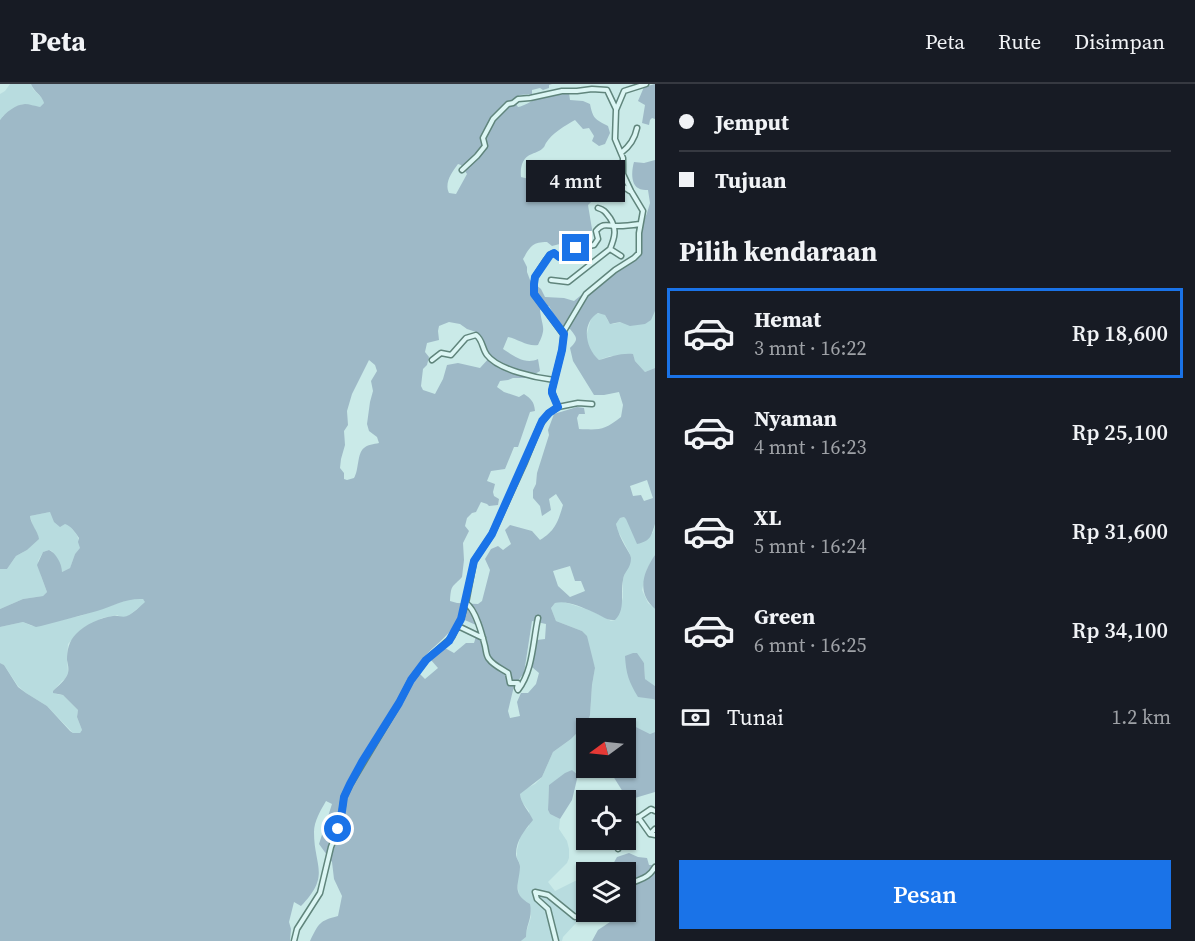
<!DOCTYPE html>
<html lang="id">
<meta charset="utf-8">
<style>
body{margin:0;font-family:"Source Serif 4",serif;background:#242831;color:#f1f3f6;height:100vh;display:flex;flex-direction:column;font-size:22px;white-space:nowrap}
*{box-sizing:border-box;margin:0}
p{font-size:20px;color:#9ea1a6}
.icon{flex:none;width:33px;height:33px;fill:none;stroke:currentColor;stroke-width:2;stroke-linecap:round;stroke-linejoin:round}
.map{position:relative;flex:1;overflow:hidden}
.side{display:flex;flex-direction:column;background:#171b24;width:540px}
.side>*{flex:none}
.hud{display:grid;align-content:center;height:132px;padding:0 24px;background:#171b24}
.needle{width:39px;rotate:255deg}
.buttons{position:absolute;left:576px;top:634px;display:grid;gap:12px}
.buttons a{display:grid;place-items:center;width:60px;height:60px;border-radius:0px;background:#171b24;box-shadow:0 2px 4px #0004;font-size:30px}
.end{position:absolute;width:27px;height:27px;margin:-14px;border:8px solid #1a73e8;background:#fff;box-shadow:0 0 0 3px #fff}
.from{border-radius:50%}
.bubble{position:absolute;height:42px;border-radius:0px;background:#171b24;box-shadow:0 2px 4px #0004;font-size:20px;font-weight:600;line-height:42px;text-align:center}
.hud b{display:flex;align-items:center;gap:21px;height:57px;font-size:22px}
.hud b+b{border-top:2px solid #363941}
.hud i{width:15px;height:15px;background:#f1f3f6}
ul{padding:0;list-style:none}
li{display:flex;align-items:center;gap:18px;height:90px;margin:0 12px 9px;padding:0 12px;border:3px solid transparent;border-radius:0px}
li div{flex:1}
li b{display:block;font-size:22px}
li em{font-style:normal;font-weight:600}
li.on{border-color:#1a73e8}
li>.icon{width:54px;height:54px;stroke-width:1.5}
h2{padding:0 24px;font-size:27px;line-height:72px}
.pay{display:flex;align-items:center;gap:15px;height:66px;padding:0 24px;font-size:22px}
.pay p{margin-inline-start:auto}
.cta{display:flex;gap:12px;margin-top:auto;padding:12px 24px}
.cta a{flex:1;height:69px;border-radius:0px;background:#1a73e8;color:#fff;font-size:24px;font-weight:600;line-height:69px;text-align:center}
header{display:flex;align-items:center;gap:36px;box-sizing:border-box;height:84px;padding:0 30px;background:#171b24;border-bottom:2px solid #363941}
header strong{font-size:28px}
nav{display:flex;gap:33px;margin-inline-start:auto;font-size:21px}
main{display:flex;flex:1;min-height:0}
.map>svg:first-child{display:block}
.farmland{fill:#b8dcdf}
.green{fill:#9eb9c7;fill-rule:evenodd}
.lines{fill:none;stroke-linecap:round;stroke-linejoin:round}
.minor-casing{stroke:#60857c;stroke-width:7}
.minor{stroke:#dcf6f4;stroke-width:4}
.route{stroke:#1a73e8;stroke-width:8}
</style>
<header>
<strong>Peta</strong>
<nav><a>Peta</a><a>Rute</a><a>Disimpan</a></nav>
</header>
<main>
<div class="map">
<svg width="655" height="857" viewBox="0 0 655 857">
<rect width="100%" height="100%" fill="#caeae8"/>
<path class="farmland" d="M 10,0 L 31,0 L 33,5 L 43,15 L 44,19 L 40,23 L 22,20 L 3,32 L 0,36 L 0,10 L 5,7 Z
M 655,227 L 655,284 L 645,288 L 635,277 L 633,271 L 610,272 L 599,276 L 592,269 L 588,263 L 586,253 L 591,235 L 595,230 L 602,229 L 605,231 L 608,237 L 613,240 L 653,230 Z
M 50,428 L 65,440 L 68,440 L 77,451 L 81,464 L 75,470 L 70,484 L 62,488 L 52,467 L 49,466 L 43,468 L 38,477 L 41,492 L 47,508 L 43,512 L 23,515 L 0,525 L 0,485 L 7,485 L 16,472 L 27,466 L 38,451 L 33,442 L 30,432 Z
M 624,433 L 653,449 L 655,440 L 655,471 L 647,485 L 642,506 L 648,519 L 655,525 L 655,602 L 645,595 L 644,579 L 633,569 L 653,615 L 655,616 L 655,648 L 650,650 L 630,640 L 616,645 L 586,645 L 586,684 L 607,684 L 595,691 L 591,687 L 578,691 L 572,686 L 549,701 L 548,726 L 550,730 L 560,735 L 559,745 L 567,757 L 569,765 L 569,774 L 567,779 L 548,798 L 555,807 L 575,797 L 582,796 L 584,804 L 578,814 L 576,826 L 576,839 L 563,853 L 562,857 L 521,857 L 526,853 L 526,849 L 531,833 L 531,826 L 519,811 L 517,798 L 520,780 L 517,774 L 517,766 L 521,750 L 529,742 L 529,727 L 522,718 L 520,710 L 523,706 L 535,700 L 542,693 L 553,668 L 571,655 L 588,638 L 590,631 L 592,601 L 595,584 L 582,547 L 556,537 L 551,524 L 555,519 L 561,517 L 592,527 L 611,537 L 615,536 L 623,514 L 623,496 L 630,470 L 618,447 L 616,440 L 620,434 Z
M 130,515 L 143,515 L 146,518 L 128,532 L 123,534 L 117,531 L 102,534 L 83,544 L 68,560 L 67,574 L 68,589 L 65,595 L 62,597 L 53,607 L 54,609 L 60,611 L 63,611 L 78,626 L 77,633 L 82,646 L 80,649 L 73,649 L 47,622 L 26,609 L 18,602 L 4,581 L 0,579 L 0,543 L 23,538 L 32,542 L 80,532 Z"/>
<path class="green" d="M 31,0 L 552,0 L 549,1 L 549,4 L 543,6 L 540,4 L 532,6 L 532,10 L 520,11 L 515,14 L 516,20 L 518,23 C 525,22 530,17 537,15 C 548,13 558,11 569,9 L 570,16 L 583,17 L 590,20 C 593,35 595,35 608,42 L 610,49 L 605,60 L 599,62 L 592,57 L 594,52 L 589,44 L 583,45 L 575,36 C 566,41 551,50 546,59 C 545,60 545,62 544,63 C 541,67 536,68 532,70 C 522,73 520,84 521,93 L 529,95 L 539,89 L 545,89 L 552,97 L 556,97 L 561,92 L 566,93 L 568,100 L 573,103 L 583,105 L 585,101 L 597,99 L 599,95 L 609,100 L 617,107 L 614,112 L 594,115 L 588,121 L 592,145 L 590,154 L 579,160 L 571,157 L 552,162 L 547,158 C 532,158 530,163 523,175 L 527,183 L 527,188 L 530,196 L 541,205 L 545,213 L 564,214 L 574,217 L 619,180 L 638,172 L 641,167 L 641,144 L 647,129 L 650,119 L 648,106 C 645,106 641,106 638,104 C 630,99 632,85 634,78 L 644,79 L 655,76 L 655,227 L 651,236 L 645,240 L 630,242 L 620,238 L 610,240 L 605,231 L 598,229 C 581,239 585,264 599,276 C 611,273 620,269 633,270 L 635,277 L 645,288 L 655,284 L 655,440 C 651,452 651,457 637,460 L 626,435 L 624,433 L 620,434 L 616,440 C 618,448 621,455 625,462 C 627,466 630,469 631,474 C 631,485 624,487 623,496 C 620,510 626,525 615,536 C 606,537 601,531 593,528 C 581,523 567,516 555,519 L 551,524 L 556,537 L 582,547 L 587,552 L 595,584 L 592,601 L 590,631 L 588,638 L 571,655 L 553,668 L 542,693 L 520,710 C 521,720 529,727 533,736 C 525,746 516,756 516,770 C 516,775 520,778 520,783 C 519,801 511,809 530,820 C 533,834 526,840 526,853 L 521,857 L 310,857 C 319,839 319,837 338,832 L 342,812 L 334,795 L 332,778 L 319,760 L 332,720 L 326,717 C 321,726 314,737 314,748 C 314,783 331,791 301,822 L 294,818 L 289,838 L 291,845 L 290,857 L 0,857 L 0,579 L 4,581 L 18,603 L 26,609 L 47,622 L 70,647 L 73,649 L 80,649 L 82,646 L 77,633 L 78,626 L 63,611 L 53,609 L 53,607 C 58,602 66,596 68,589 C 69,584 68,581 67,576 C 67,566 69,557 76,550 C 84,541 102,533 113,532 C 119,531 122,534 127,532 C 134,529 140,522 145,518 L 143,515 C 126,514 113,522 97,527 C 79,532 60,537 41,542 L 36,543 L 23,538 L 0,543 L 0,525 L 23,515 L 43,512 L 47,508 L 37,481 L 43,468 L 49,466 C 56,469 62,480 62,488 L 70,484 L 75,470 L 80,464 L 78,458 L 79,454 C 76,449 70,441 65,440 L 60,443 L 54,438 L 50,428 L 30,432 C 31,441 38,447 39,455 L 27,466 L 16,472 L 7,485 L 0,485 L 0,36 C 5,29 16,20 25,20 C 29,20 35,22 40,23 L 44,19 C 42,11 34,8 31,0 ZM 458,80 L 461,81 L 467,90 L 456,110 L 449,109 C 444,99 452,88 458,80 ZM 549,222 C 555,232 558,245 570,245 C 578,255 578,255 570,264 L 573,277 L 594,311 L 604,311 L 619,308 L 623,321 L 621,333 C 604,346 601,346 579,345 L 577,334 L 579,330 L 585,330 L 584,324 L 577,323 L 554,330 L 548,346 L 549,351 L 537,389 L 536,400 L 533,406 L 533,414 L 540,422 L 542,432 L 551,426 L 549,415 L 556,410 L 563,421 C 558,438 555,447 540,456 L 532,447 L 510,441 L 505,446 L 511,460 L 503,466 L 498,462 L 491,465 L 485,475 L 490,486 L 482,517 L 478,520 L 457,519 L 450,517 C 451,500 452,504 462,493 L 464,476 L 463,459 L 469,447 L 465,442 L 467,434 L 472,429 L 476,428 L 481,418 L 487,420 L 489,422 L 498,421 L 499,415 L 494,412 L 493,408 L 495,400 L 487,397 L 491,387 L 505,385 L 514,363 L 518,363 L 530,328 L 535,327 C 534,317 531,315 524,310 L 519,313 L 504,308 L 497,303 L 500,297 L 508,296 L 513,294 L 528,294 L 540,287 L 538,275 C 525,281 514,272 503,265 L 508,253 C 518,255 528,263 538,261 C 547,243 542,244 540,226 ZM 449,238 L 460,240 L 467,245 L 476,248 L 482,253 L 490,273 L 480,284 L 458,279 L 447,281 L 443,295 L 435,310 L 423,306 L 421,302 L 423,285 L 427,281 L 429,273 L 425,268 L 427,259 L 439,256 L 438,247 L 439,242 ZM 369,276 L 375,281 L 377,287 L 371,297 L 373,307 L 370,318 L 367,340 L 369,347 L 377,353 L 379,359 C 374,360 367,361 364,364 C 357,369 359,386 354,394 L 347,396 L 344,395 L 344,389 L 340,384 L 341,375 L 345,361 L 344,347 L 348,341 L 347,327 L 352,310 ZM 647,396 L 653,414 L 644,417 L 641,411 L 633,412 L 630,402 ZM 570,482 L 575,497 L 581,497 L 585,507 L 570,513 L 558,502 L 553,487 ZM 458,533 L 476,541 L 478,546 L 474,559 L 466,559 L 454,569 L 445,564 L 431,576 L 438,584 L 425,595 L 415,585 C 419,580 422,574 427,570 C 438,558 453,549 458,533 ZM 532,537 L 546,540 L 545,555 L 537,556 L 532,583 L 539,589 L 536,600 L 528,609 L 521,609 L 517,618 L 520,632 L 510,634 L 508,627 L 514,602 L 524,589 Z
M 655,0 L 655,35 L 652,34 L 650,36 L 649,41 L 642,39 L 645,21 L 638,17 L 644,3 Z
M 655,471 L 655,525 C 637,509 642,490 655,471 Z
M 633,569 L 637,569 L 644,579 L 645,595 L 655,602 L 655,616 L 653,615 L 638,613 C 629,598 626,590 625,572 Z
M 630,640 L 650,650 L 655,648 L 655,708 L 628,716 L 613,692 L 605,686 L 607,684 L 626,684 L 626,645 L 616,645 Z
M 572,686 L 578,691 L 572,716 L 560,735 L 550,730 L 548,726 L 549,701 L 565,689 Z
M 629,769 L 638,773 L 647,774 L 649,781 L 655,781 L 655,857 L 592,857 L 598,846 L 613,836 L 621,835 L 634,824 L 626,813 L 626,789 L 608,789 L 617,773 Z"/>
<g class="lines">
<g class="minor-casing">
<path id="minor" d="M 621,69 C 629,63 635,54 637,44
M 573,82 L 589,83 L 600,93 L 619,100 L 630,107
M 462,86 L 477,72 L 485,62 L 483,54 L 493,35 L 508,20 L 513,19 L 518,15 L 530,14 L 562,7 L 577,7 L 592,5 L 607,6 L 616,25
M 598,124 C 605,126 606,129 610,134 C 617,145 615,153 610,165 L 621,172
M 551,196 L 568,198 L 610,165
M 563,250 L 534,210 L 534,200 L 535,193 L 546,176 L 550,171 L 554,169 L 559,173 L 570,169 L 573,165 L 594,161 L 598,155 L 596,147 C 604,137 609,143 619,142 C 626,142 633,141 640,140
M 432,276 L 441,269 L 451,271 L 466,254 L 476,251 C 483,256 482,265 487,271 C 498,286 537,294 554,296
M 558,323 L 578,319 L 592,320
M 466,519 C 476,526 482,550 485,562 C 486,566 486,572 489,575 C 493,581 502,585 508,589 L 510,599 L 518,599 L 517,604 L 518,606 C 533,587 533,557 538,534
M 458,542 L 483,554
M 638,733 L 650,750
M 626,742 L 651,725 L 655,727
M 655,745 L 650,750 L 655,751
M 615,756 L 618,765
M 626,803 C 637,794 647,797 655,783
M 294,857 L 297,845 L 320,809 L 331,763 L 338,745 L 342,727 L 344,713 L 350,701 L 399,619 L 411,596 L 426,576 L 452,553 L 461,535 L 466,519 L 474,477 L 492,450 L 525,378 L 540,341 L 549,329 L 558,323 L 553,311 L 552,306 L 562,266 L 564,247 L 586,210 L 615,186 L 634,174 L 639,169 L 639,149 L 643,127 L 631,107 L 623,90 L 623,74 L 615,55 L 616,26 L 624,7 L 646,0
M 556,857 L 548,825 L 537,815 L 535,808 L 548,811 L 575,833 L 591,828"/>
</g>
<use href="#minor" class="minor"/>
</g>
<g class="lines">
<path class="route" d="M 338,745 L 342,727 L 344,713 L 350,700 L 362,678 L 399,619 L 411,596 L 426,576 L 449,557 L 461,535 L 474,477 L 492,450 L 542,337 L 549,329 L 558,323 L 552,309 L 552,306 L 562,266 L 564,250 L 534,210 L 534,200 L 535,193 L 550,171 L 554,169 L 559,173 L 570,169 L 573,165 L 576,164"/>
</g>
</svg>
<div class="buttons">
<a><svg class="needle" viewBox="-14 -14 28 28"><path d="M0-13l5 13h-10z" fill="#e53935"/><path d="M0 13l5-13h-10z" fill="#9ea1a6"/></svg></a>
<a><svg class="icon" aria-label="locate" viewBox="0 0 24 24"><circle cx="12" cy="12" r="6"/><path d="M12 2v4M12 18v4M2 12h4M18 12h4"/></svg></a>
<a><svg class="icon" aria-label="layers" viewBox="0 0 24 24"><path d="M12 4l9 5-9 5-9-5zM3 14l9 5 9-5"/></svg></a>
</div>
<i class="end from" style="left:338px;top:745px"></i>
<i class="end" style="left:576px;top:164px"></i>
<div class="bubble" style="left:526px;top:76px;width:99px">4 mnt</div>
</div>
<section class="side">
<div class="hud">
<b><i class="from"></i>Jemput</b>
<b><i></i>Tujuan</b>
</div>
<h2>Pilih kendaraan</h2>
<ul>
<li class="on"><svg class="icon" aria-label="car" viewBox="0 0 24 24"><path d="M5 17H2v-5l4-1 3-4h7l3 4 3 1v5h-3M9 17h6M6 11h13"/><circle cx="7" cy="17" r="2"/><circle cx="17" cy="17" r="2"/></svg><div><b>Hemat</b><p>3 mnt · 16:22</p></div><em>Rp 18,600</em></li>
<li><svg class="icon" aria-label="car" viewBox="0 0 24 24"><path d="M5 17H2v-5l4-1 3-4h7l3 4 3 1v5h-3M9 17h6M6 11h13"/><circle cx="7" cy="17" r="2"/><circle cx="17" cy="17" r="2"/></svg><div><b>Nyaman</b><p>4 mnt · 16:23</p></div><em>Rp 25,100</em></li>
<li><svg class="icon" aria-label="car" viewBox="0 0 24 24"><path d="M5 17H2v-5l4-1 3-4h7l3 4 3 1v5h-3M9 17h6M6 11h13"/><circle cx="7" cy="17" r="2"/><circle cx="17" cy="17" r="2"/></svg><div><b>XL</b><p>5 mnt · 16:24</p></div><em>Rp 31,600</em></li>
<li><svg class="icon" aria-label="car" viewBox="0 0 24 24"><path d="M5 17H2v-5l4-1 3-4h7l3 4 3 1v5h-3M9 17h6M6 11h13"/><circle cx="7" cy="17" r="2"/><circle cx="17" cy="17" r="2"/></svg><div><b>Green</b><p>6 mnt · 16:25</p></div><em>Rp 34,100</em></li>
</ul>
<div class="pay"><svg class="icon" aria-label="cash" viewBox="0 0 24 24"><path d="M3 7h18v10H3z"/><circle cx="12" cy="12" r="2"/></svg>Tunai<p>1.2 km</p></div>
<div class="cta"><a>Pesan</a></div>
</section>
</main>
